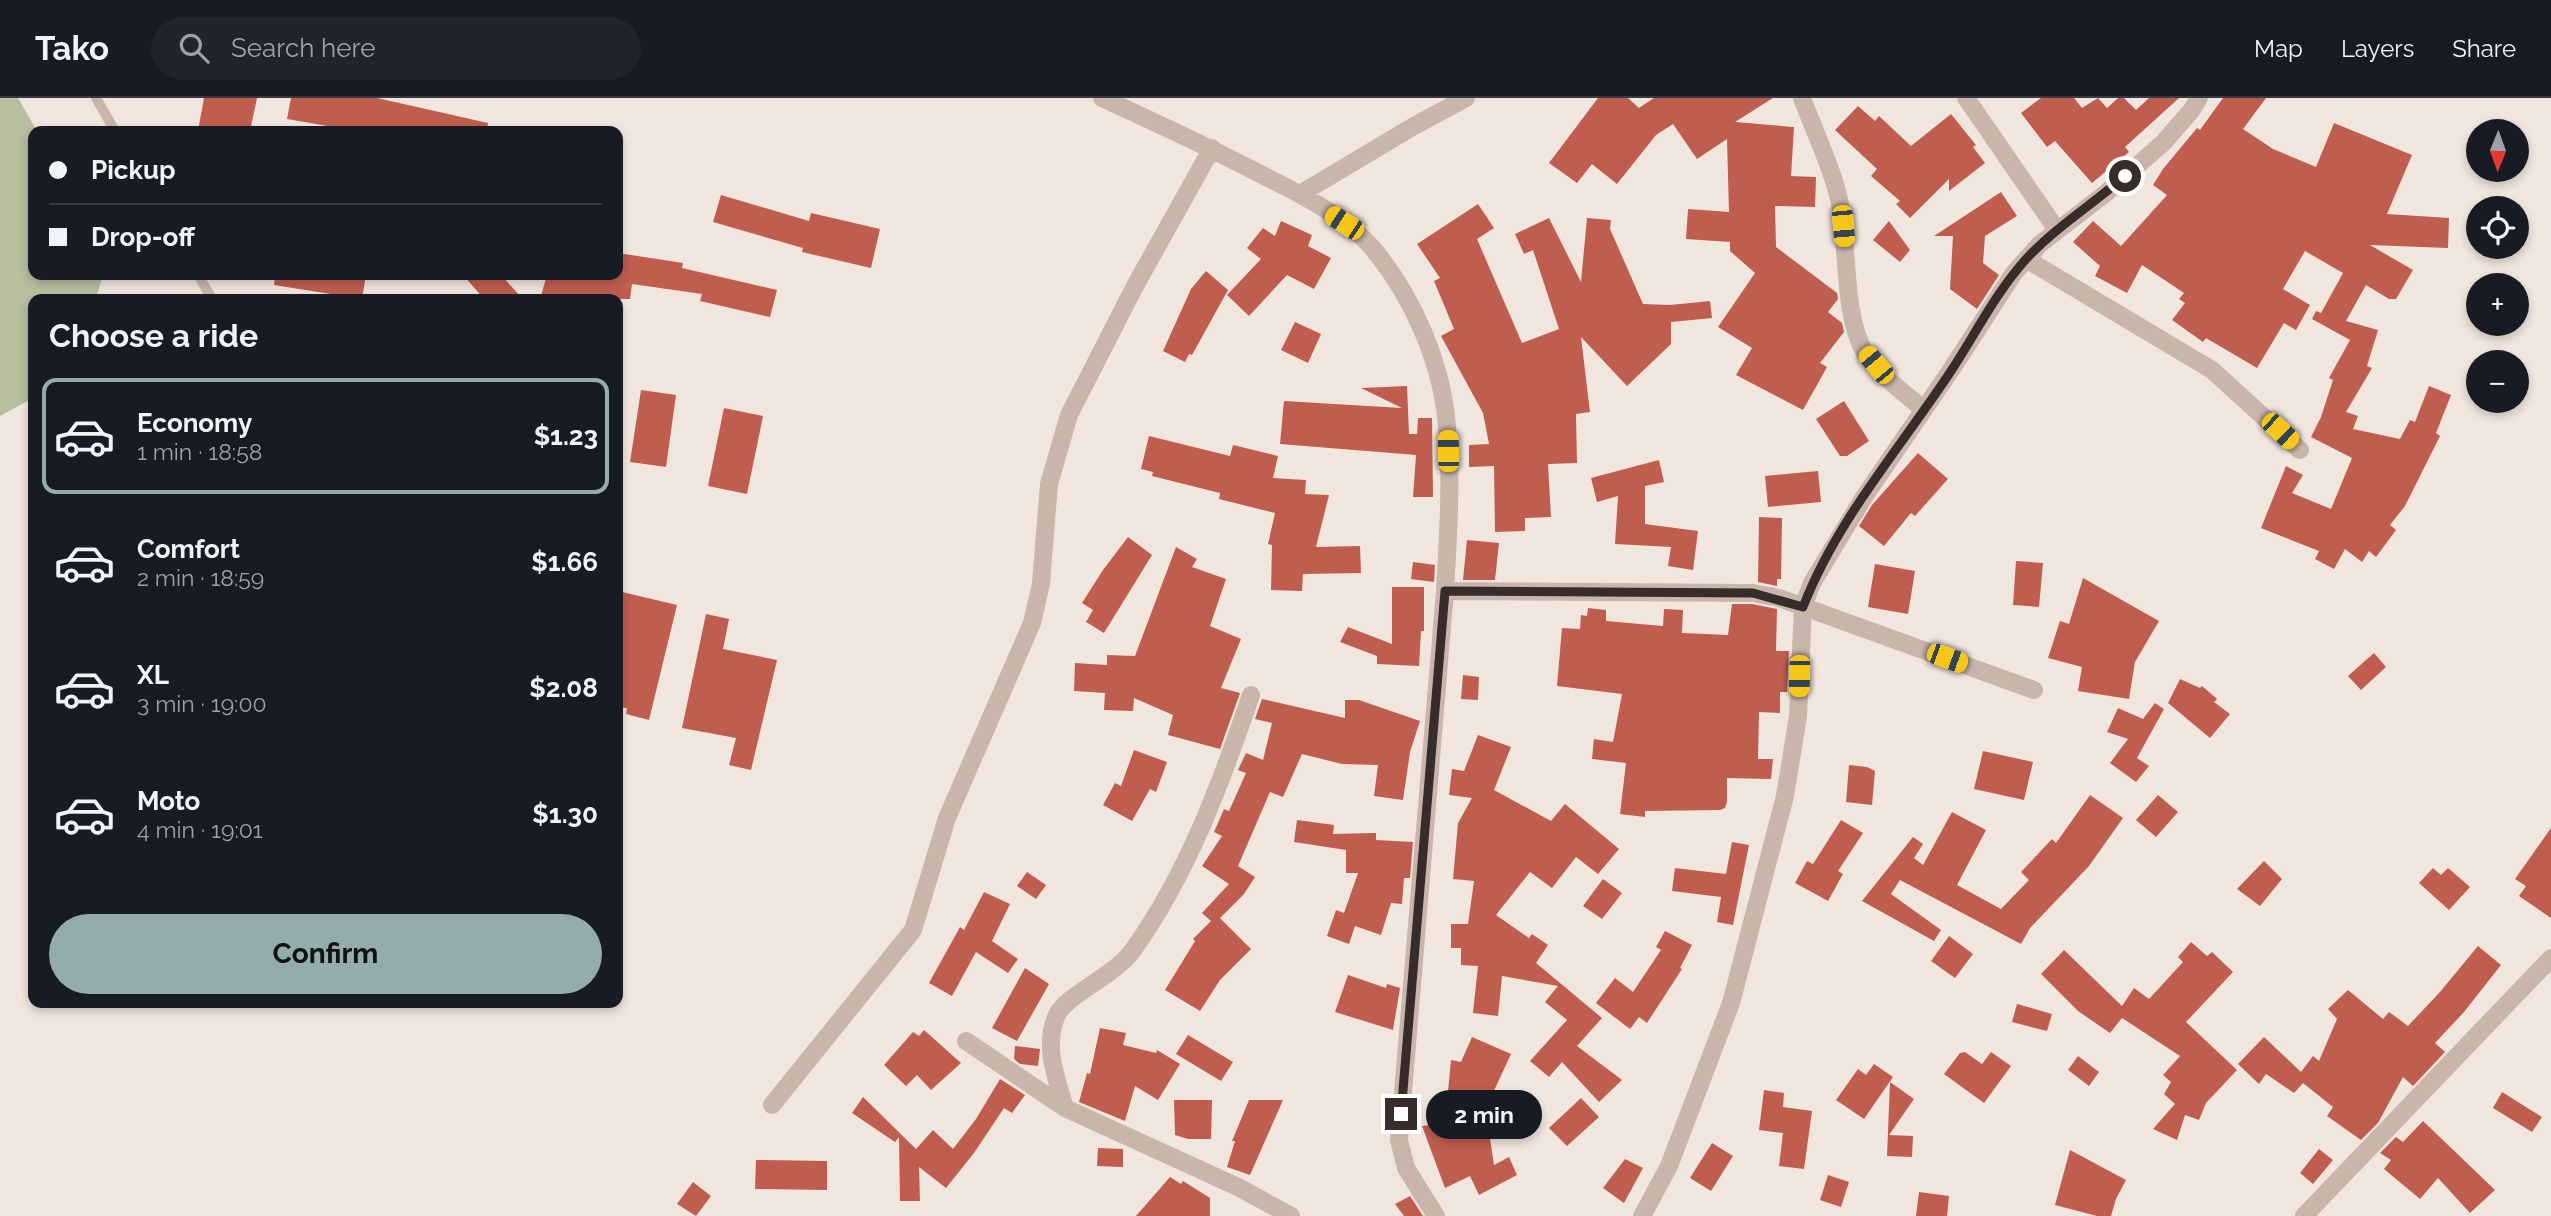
<!DOCTYPE html>
<meta charset="utf-8">
<style>
body{margin:0;font-family:Raleway,sans-serif;background:#20242c;color:#f1f3f6;height:100vh;display:flex;flex-direction:column;font-size:26px;white-space:nowrap}
*{box-sizing:border-box;margin:0}
p{font-size:23px;color:#9ea1a6}
.icon{flex:none;width:38px;height:38px;fill:none;stroke:currentColor;stroke-width:2;stroke-linecap:round;stroke-linejoin:round}
.map{position:relative;flex:1;overflow:hidden}
.drawer{position:absolute;left:28px;top:196px;width:595px;height:714px;display:flex;flex-direction:column;background:#171b24;border-radius:14px;box-shadow:0 4px 10px #0003}
.drawer>*{flex:none}
.hud{position:absolute;left:28px;top:28px;width:595px;height:154px;border-radius:14px;box-shadow:0 4px 10px #0003;display:grid;align-content:center;height:154px;padding:0 21px;background:#171b24}
.needle{width:46px;rotate:181deg}
.tools{position:absolute;left:2466px;top:21px;display:grid;gap:14px}
.tools a{display:grid;place-items:center;width:63px;height:63px;border-radius:50%;background:#171b24;box-shadow:0 4px 10px #0003;font-size:35px}
.end{position:absolute;width:32px;height:32px;margin:-16px;border:9px solid #362c29;background:#fff;box-shadow:0 0 0 4px #fff}
.from{border-radius:50%}
.bubble{position:absolute;height:49px;border-radius:24px;background:#171b24;box-shadow:0 4px 10px #0003;font-size:23px;font-weight:700;line-height:49px;text-align:center}
.car{position:absolute;width:21px;height:42px;margin:-21px -10px;border-radius:9px;box-shadow:0 0 5px 2px #0007;background:linear-gradient(#f5c518 24%,#345 0 40%,#f5c518 0 76%,#345 0 86%,#f5c518 0)}
.hud b{display:flex;align-items:center;gap:24px;height:66px;font-size:26px}
.hud b+b{border-top:2px solid #363941}
.hud i{width:18px;height:18px;background:#f1f3f6}
ul{padding:0;list-style:none}
li{display:flex;align-items:center;gap:21px;height:116px;margin:0 14px 10px;padding:0 7px;border:4px solid transparent;border-radius:14px}
li div{flex:1}
li b{display:block;font-size:26px}
li em{font-style:normal;font-weight:700}
li.selected{border-color:#93acad}
li>.icon{width:63px;height:63px;stroke-width:1.5}
h2{padding:0 21px;font-size:32px;line-height:84px}
.button{display:flex;gap:14px;margin-top:auto;padding:14px 21px}
.button a{flex:1;height:80px;border-radius:42px;background:#93acad;color:#111;font-size:28px;font-weight:700;line-height:80px;text-align:center}
header{display:flex;align-items:center;gap:42px;box-sizing:border-box;height:98px;padding:0 35px;background:#171b24;border-bottom:2px solid #363941}
header strong{font-size:33px}
nav{display:flex;gap:38px;margin-inline-start:auto;font-size:24px}
.search{width:490px;height:63px;background:#20242c;display:flex;align-items:center;gap:18px;box-sizing:border-box;padding:0 24px;border-radius:38px;color:#9ea1a6;font-size:26px}
.map>svg:first-child{display:block}
.green{fill:#b8bf9f}
.building{fill:#bf5d4e}
.lines{fill:none;stroke-linecap:round;stroke-linejoin:round}
.service{stroke:#c9b5aa;stroke-width:10}
.minor{stroke:#c9b5aa;stroke-width:18}
.route{stroke:#362c29;stroke-width:9}
</style>
<header>
<strong>Tako</strong>
<div class="search"><svg class="icon" aria-label="search" viewBox="0 0 24 24"><circle cx="10" cy="10" r="6"/><path d="M15 15l6 6"/></svg>Search here</div>
<nav><a>Map</a><a>Layers</a><a>Share</a></nav>
</header>
<div class="map">
<svg width="2551" height="1118" viewBox="0 0 2551 1118">
<rect width="100%" height="100%" fill="#f1e6de"/>
<path class="green" d="M 0,0 L 18,0 L 37,33 L 33,33 L 33,177 L 103,177 L 96,201 L 33,201 L 33,300 L 0,318 Z"/>
<path class="building" d="M 204,0 L 257,0 L 250,33 L 198,33 Z
M 291,0 L 377,0 L 488,25 L 487,33 L 356,33 L 287,21 Z
M 1598,0 L 1628,0 L 1639,10 L 1654,0 L 1773,0 L 1735,24 L 1794,29 L 1791,78 L 1816,79 L 1815,109 L 1775,108 L 1776,149 L 1837,195 L 1838,201 L 1828,214 L 1842,225 L 1844,234 L 1820,265 L 1827,269 L 1803,312 L 1736,277 L 1752,250 L 1718,229 L 1755,175 L 1730,153 L 1730,144 L 1686,141 L 1688,111 L 1729,114 L 1727,41 L 1697,61 L 1673,26 L 1656,37 L 1617,86 L 1592,66 L 1577,85 L 1549,65 Z
M 2041,0 L 2074,0 L 2082,10 L 2098,0 L 2107,10 L 2118,0 L 2124,0 L 2136,12 L 2149,0 L 2179,0 L 2125,49 L 2129,54 L 2092,85 L 2055,43 L 2047,49 L 2021,15 Z
M 2223,0 L 2266,0 L 2243,31 L 2273,51 L 2316,69 L 2334,25 L 2412,57 L 2387,116 L 2449,120 L 2448,150 L 2370,147 L 2413,172 L 2396,201 L 2389,201 L 2366,187 L 2346,223 L 2378,232 L 2367,268 L 2372,270 L 2346,314 L 2358,318 L 2353,331 L 2400,341 L 2410,322 L 2415,324 L 2429,288 L 2451,297 L 2436,335 L 2440,338 L 2405,408 L 2390,427 L 2396,432 L 2376,459 L 2369,453 L 2362,464 L 2345,451 L 2334,471 L 2315,461 L 2319,453 L 2261,430 L 2286,368 L 2303,377 L 2292,395 L 2331,411 L 2352,360 L 2311,339 L 2321,319 L 2333,282 L 2329,280 L 2350,242 L 2312,221 L 2316,213 L 2321,215 L 2343,175 L 2305,153 L 2283,191 L 2310,207 L 2296,232 L 2284,225 L 2257,270 L 2206,240 L 2203,244 L 2172,222 L 2185,205 L 2179,201 L 2184,195 L 2142,167 L 2127,195 L 2095,178 L 2100,168 L 2073,144 L 2093,123 L 2121,148 L 2167,97 L 2153,87 L 2163,71 L 2197,30 L 2200,32 Z
M 1858,8 L 1875,23 L 1879,18 L 1911,48 L 1951,16 L 1976,47 L 1973,49 L 1985,65 L 1949,93 L 1949,81 L 1910,120 L 1896,106 L 1900,103 L 1871,78 L 1877,71 L 1835,32 Z
M 2001,94 L 2017,118 L 1985,138 L 1983,165 L 1999,177 L 1977,211 L 1950,191 L 1953,138 L 1934,138 Z
M 721,97 L 809,123 L 811,115 L 880,131 L 871,170 L 802,154 L 803,150 L 713,124 Z
M 1478,106 L 1494,130 L 1477,141 L 1522,245 L 1559,231 L 1533,152 L 1524,156 L 1515,136 L 1549,120 L 1581,184 L 1587,120 L 1611,122 L 1610,131 L 1643,206 L 1670,207 L 1710,203 L 1712,220 L 1671,224 L 1671,246 L 1627,288 L 1581,239 L 1590,314 L 1576,316 L 1577,365 L 1548,366 L 1551,419 L 1525,420 L 1525,433 L 1495,434 L 1494,368 L 1469,369 L 1469,347 L 1489,346 L 1483,315 L 1441,238 L 1454,231 L 1434,183 L 1440,180 L 1417,146 Z
M 1281,123 L 1312,137 L 1308,148 L 1331,160 L 1314,191 L 1287,177 L 1249,218 L 1227,197 L 1261,161 L 1247,150 L 1263,130 L 1275,138 Z
M 1889,123 L 1910,152 L 1900,164 L 1873,142 Z
M 618,155 L 683,165 L 682,170 L 777,192 L 770,219 L 700,203 L 702,196 L 632,186 L 630,201 L 540,201 L 547,177 L 618,177 Z
M 1206,173 L 1228,192 L 1192,257 L 1189,256 L 1185,264 L 1163,253 L 1191,191 Z
M 275,177 L 366,177 L 362,201 L 274,187 Z
M 463,177 L 501,177 L 523,201 L 484,201 Z
M 1295,224 L 1321,236 L 1308,265 L 1281,252 Z
M 1407,288 L 1409,336 L 1417,336 L 1418,320 L 1432,320 L 1433,399 L 1413,399 L 1416,357 L 1280,346 L 1284,303 L 1402,310 L 1361,290 Z
M 641,292 L 676,297 L 666,369 L 630,364 Z
M 1844,303 L 1869,343 L 1847,358 L 1840,358 L 1816,321 Z
M 724,310 L 763,318 L 747,396 L 708,388 Z
M 1149,338 L 1230,358 L 1233,347 L 1278,358 L 1273,380 L 1306,382 L 1305,396 L 1329,397 L 1316,449 L 1360,448 L 1361,475 L 1303,476 L 1302,493 L 1271,492 L 1272,447 L 1268,446 L 1275,415 L 1219,401 L 1220,395 L 1152,378 L 1153,374 L 1141,371 Z
M 1918,355 L 1948,381 L 1915,418 L 1911,415 L 1884,448 L 1859,428 L 1872,407 Z
M 1659,362 L 1664,384 L 1645,388 L 1645,426 L 1698,433 L 1693,472 L 1668,468 L 1671,449 L 1615,446 L 1618,398 L 1597,404 L 1591,380 Z
M 1818,373 L 1821,404 L 1768,409 L 1765,378 Z
M 1759,419 L 1782,420 L 1781,481 L 1777,481 L 1777,488 L 1758,484 Z
M 1128,439 L 1152,457 L 1104,535 L 1086,524 L 1093,512 L 1082,505 L 1103,472 Z
M 1467,442 L 1499,445 L 1495,482 L 1463,482 Z
M 1176,449 L 1197,461 L 1192,469 L 1226,481 L 1210,528 L 1241,541 L 1221,590 L 1240,595 L 1220,651 L 1168,637 L 1173,617 L 1134,600 L 1133,613 L 1104,612 L 1105,595 L 1074,593 L 1075,565 L 1107,567 L 1107,557 L 1135,558 Z
M 2016,463 L 2043,465 L 2039,509 L 2013,507 Z
M 1413,464 L 1435,467 L 1434,484 L 1411,481 Z
M 1875,466 L 1915,473 L 1908,516 L 1868,509 Z
M 2083,480 L 2159,523 L 2135,564 L 2129,601 L 2078,593 L 2082,569 L 2048,560 L 2060,523 L 2069,526 Z
M 1392,489 L 1424,489 L 1424,533 L 1421,533 L 1419,568 L 1377,566 L 1377,558 L 1340,544 L 1348,529 L 1392,546 Z
M 618,493 L 677,507 L 649,622 L 626,616 L 627,610 L 618,609 Z
M 1732,506 L 1752,506 L 1777,511 L 1776,553 L 1789,553 L 1787,594 L 1780,594 L 1780,615 L 1759,614 L 1758,661 L 1773,661 L 1771,681 L 1727,680 L 1727,704 L 1725,710 L 1720,712 L 1645,713 L 1645,719 L 1620,716 L 1626,665 L 1592,661 L 1594,641 L 1613,644 L 1622,596 L 1557,588 L 1562,530 L 1580,531 L 1581,517 L 1587,518 L 1588,510 L 1606,512 L 1606,523 L 1663,528 L 1664,511 L 1683,512 L 1682,535 L 1728,537 Z
M 706,516 L 729,521 L 723,551 L 777,562 L 751,672 L 729,667 L 736,640 L 682,630 Z
M 2374,555 L 2386,569 L 2361,592 L 2348,578 Z
M 1463,577 L 1479,579 L 1478,602 L 1461,601 Z
M 2180,581 L 2200,590 L 2202,588 L 2217,601 L 2214,604 L 2230,616 L 2210,640 L 2168,605 Z
M 1262,601 L 1345,620 L 1345,602 L 1359,602 L 1420,623 L 1410,654 L 1403,702 L 1374,698 L 1378,667 L 1342,666 L 1302,656 L 1283,699 L 1270,694 L 1238,768 L 1255,779 L 1244,796 L 1220,820 L 1251,851 L 1220,882 L 1200,913 L 1165,892 L 1195,843 L 1193,841 L 1211,823 L 1202,815 L 1229,786 L 1202,768 L 1222,738 L 1214,734 L 1224,711 L 1229,713 L 1246,675 L 1238,672 L 1246,655 L 1263,662 L 1272,625 L 1255,621 Z
M 2155,605 L 2164,611 L 2137,660 L 2149,668 L 2136,684 L 2110,665 L 2128,641 L 2107,634 L 2118,610 L 2143,621 Z
M 1478,637 L 1511,649 L 1494,692 L 1551,723 L 1565,706 L 1619,751 L 1598,776 L 1576,759 L 1552,790 L 1530,774 L 1496,817 L 1529,840 L 1532,836 L 1548,847 L 1536,865 L 1602,920 L 1577,948 L 1622,982 L 1599,1004 L 1562,964 L 1549,979 L 1530,963 L 1567,922 L 1545,904 L 1558,888 L 1502,878 L 1498,918 L 1473,915 L 1478,868 L 1461,867 L 1461,850 L 1451,850 L 1451,826 L 1468,826 L 1474,783 L 1453,781 L 1458,725 L 1472,700 L 1449,697 L 1452,671 L 1464,673 Z
M 1134,652 L 1167,664 L 1156,694 L 1150,691 L 1132,723 L 1103,707 L 1115,685 L 1121,688 Z
M 1983,653 L 2033,664 L 2024,702 L 1974,691 Z
M 1849,667 L 1867,669 L 1875,673 L 1872,707 L 1846,704 Z
M 2090,697 L 2123,720 L 2089,768 L 2030,830 L 2021,846 L 1900,782 L 1891,796 L 1941,832 L 1934,843 L 1862,803 L 1913,739 L 1923,746 L 1914,760 L 1923,767 L 1952,714 L 1986,732 L 1957,787 L 2001,811 L 2029,782 L 2021,774 L 2052,741 L 2056,745 Z
M 2158,697 L 2178,714 L 2156,739 L 2136,722 Z
M 1297,722 L 1334,727 L 1333,736 L 1376,735 L 1376,742 L 1413,744 L 1410,780 L 1404,780 L 1402,806 L 1391,805 L 1381,837 L 1355,828 L 1349,846 L 1327,838 L 1336,812 L 1344,815 L 1358,775 L 1346,775 L 1346,752 L 1294,744 Z
M 1841,722 L 1863,735 L 1838,773 L 1843,776 L 1828,803 L 1795,785 L 1807,763 L 1813,766 Z
M 2551,730 L 2551,820 L 2519,798 L 2526,788 L 2515,781 Z
M 1732,744 L 1749,747 L 1733,827 L 1717,824 L 1721,799 L 1672,793 L 1675,770 L 1726,776 Z
M 2264,763 L 2282,781 L 2260,808 L 2237,791 Z
M 2433,770 L 2441,777 L 2448,770 L 2470,789 L 2449,812 L 2419,785 Z
M 1027,774 L 1046,787 L 1036,801 L 1017,788 Z
M 1603,781 L 1622,795 L 1602,821 L 1583,808 Z
M 984,794 L 1010,806 L 992,843 L 1018,861 L 1008,875 L 976,854 L 952,898 L 929,885 L 960,829 L 964,832 Z
M 1665,833 L 1692,847 L 1680,870 L 1682,871 L 1647,925 L 1639,919 L 1630,931 L 1596,905 L 1615,880 L 1633,894 L 1661,852 L 1656,849 Z
M 1949,838 L 1973,856 L 1955,880 L 1931,863 Z
M 2191,844 L 2207,858 L 2212,854 L 2233,874 L 2186,924 L 2237,972 L 2206,1005 L 2199,1022 L 2185,1017 L 2177,1042 L 2153,1031 L 2175,1006 L 2164,996 L 2171,984 L 2163,977 L 2180,958 L 2122,920 L 2110,935 L 2078,913 L 2041,876 L 2064,852 L 2122,908 L 2134,890 L 2149,901 L 2183,864 L 2178,859 Z
M 2478,848 L 2501,867 L 2464,914 L 2435,945 L 2445,954 L 2413,988 L 2403,979 L 2378,1025 L 2361,1042 L 2327,1018 L 2333,1009 L 2303,985 L 2294,995 L 2266,976 L 2259,986 L 2238,966 L 2264,939 L 2301,974 L 2313,958 L 2319,963 L 2337,921 L 2328,911 L 2348,892 L 2383,921 L 2389,914 L 2408,928 L 2440,894 Z
M 1025,870 L 1049,886 L 1017,943 L 992,930 Z
M 1348,877 L 1386,890 L 1387,886 L 1400,890 L 1393,932 L 1335,914 Z
M 2017,906 L 2052,916 L 2047,933 L 2012,924 Z
M 1100,930 L 1126,935 L 1123,947 L 1156,955 L 1157,952 L 1180,966 L 1158,1002 L 1135,988 L 1125,1023 L 1079,1004 L 1087,975 L 1090,976 Z
M 924,932 L 961,965 L 931,992 L 917,977 L 906,988 L 884,967 L 913,934 L 919,938 Z
M 1188,937 L 1233,964 L 1221,983 L 1176,956 Z
M 1472,939 L 1511,956 L 1492,997 L 1527,996 L 1527,1013 L 1486,1014 L 1494,1067 L 1509,1059 L 1517,1077 L 1479,1097 L 1470,1078 L 1445,1090 L 1422,1028 L 1445,1025 L 1451,962 L 1461,964 Z
M 1015,948 L 1040,951 L 1038,968 L 1020,966 L 1014,961 Z
M 1965,954 L 1982,966 L 1991,954 L 2011,968 L 1984,1005 L 1944,976 L 1960,955 Z
M 2078,958 L 2099,974 L 2089,988 L 2068,972 Z
M 1874,966 L 1893,979 L 1864,1021 L 1836,1002 L 1858,971 L 1866,977 Z
M 1000,981 L 1025,997 L 1012,1015 L 1004,1010 L 974,1055 L 946,1090 L 919,1069 L 920,1103 L 900,1103 L 899,1039 L 895,1044 L 852,1015 L 863,999 L 916,1051 L 933,1032 L 953,1051 L 976,1021 Z
M 1890,984 L 1914,1001 L 1889,1037 L 1913,1038 L 1912,1059 L 1887,1058 Z
M 1764,992 L 1784,995 L 1783,1009 L 1812,1013 L 1804,1071 L 1779,1068 L 1783,1035 L 1759,1032 Z
M 2502,994 L 2542,1019 L 2532,1034 L 2493,1010 Z
M 1581,1000 L 1599,1019 L 1567,1048 L 1549,1030 Z
M 1174,1002 L 1212,1002 L 1211,1041 L 1188,1041 L 1175,1037 Z
M 1249,1002 L 1283,1002 L 1250,1077 L 1227,1069 L 1235,1043 L 1232,1043 Z
M 2423,1023 L 2495,1092 L 2470,1115 L 2438,1080 L 2420,1101 L 2384,1071 L 2391,1062 L 2380,1055 L 2396,1039 L 2403,1044 Z
M 1712,1045 L 1733,1058 L 1711,1093 L 1690,1080 Z
M 1098,1050 L 1123,1051 L 1123,1069 L 1097,1068 Z
M 2319,1051 L 2333,1062 L 2313,1086 L 2300,1075 Z
M 2070,1052 L 2126,1082 L 2116,1101 L 2111,1118 L 2097,1118 L 2055,1107 Z
M 1625,1061 L 1643,1070 L 1624,1105 L 1603,1090 Z
M 756,1062 L 827,1063 L 827,1092 L 755,1091 Z
M 1828,1077 L 1849,1084 L 1841,1109 L 1820,1102 Z
M 1170,1079 L 1181,1086 L 1183,1083 L 1210,1100 L 1210,1118 L 1136,1118 Z
M 693,1084 L 711,1098 L 696,1118 L 677,1106 Z
M 1919,1094 L 1949,1098 L 1947,1118 L 1916,1118 Z
M 1410,1098 L 1423,1118 L 1404,1118 L 1395,1106 Z"/>
<g class="lines">
<path class="service" d="M 96,0 L 115,33
M 198,177 L 212,201"/>
<path class="minor" d="M 1102,0 C 1159,26 1215,52 1270,81 C 1306,99 1349,121 1375,153 C 1414,201 1442,266 1447,328 C 1452,382 1448,438 1445,493 L 1399,1042 L 1406,1070 L 1436,1118
M 1802,0 C 1814,33 1831,66 1839,101 C 1849,146 1842,216 1865,255 C 1879,277 1903,294 1923,311
M 1966,0 L 2057,132
M 1300,96 L 1414,28 L 1466,0
M 2026,161 L 2212,272 L 2300,352
M 1445,493 L 1753,495 L 1779,500 L 2034,592
M 1251,597 C 1221,685 1188,775 1133,852 C 1116,877 1066,897 1057,917 C 1043,947 1056,979 1065,1010 L 1238,1089 L 1291,1118
M 966,943 L 1065,1010
M 772,1007 L 913,832 L 947,720 L 1032,525 L 1041,486 L 1049,386 L 1069,317 L 1135,188 L 1212,50
M 1642,1118 L 1669,1068 L 1731,905 L 1785,698 L 1798,618 L 1803,509 L 1812,485 L 1864,399 L 1951,272 L 2014,175 L 2040,146 L 2106,95 L 2163,45 L 2191,13 L 2199,0
M 2304,1118 L 2551,860"/>
</g>
<g class="lines">
<path class="route" d="M 1401,1016 L 1445,493 L 1753,495 L 1803,509 C 1837,421 1902,348 1953,270 C 1977,233 1997,193 2027,160 C 2056,129 2093,106 2125,78"/>
</g>
</svg>
<div class="tools">
<a><svg class="needle" viewBox="-14 -14 28 28"><path d="M0-13l5 13h-10z" fill="#e53935"/><path d="M0 13l5-13h-10z" fill="#9ea1a6"/></svg></a>
<a><svg class="icon" aria-label="locate" viewBox="0 0 24 24"><circle cx="12" cy="12" r="6"/><path d="M12 2v4M12 18v4M2 12h4M18 12h4"/></svg></a>
<a>+</a>
<a>−</a>
</div>
<i class="end from" style="left:2125px;top:78px"></i>
<i class="end" style="left:1401px;top:1016px"></i>
<div class="bubble" style="left:1426px;top:992px;width:116px">2 min</div>
<i class="car" style="left:1344px;top:125px;rotate:303deg"></i>
<i class="car" style="left:1843px;top:128px;rotate:175deg"></i>
<i class="car" style="left:1876px;top:267px;rotate:320deg"></i>
<i class="car" style="left:2280px;top:333px;rotate:133deg"></i>
<i class="car" style="left:1448px;top:353px;rotate:359deg"></i>
<i class="car" style="left:1947px;top:560px;rotate:110deg"></i>
<i class="car" style="left:1799px;top:578px;rotate:181deg"></i>
<div class="hud">
<b><i class="from"></i>Pickup</b>
<b><i></i>Drop-off</b>
</div>
<section class="drawer">
<h2>Choose a ride</h2>
<ul>
<li class="selected"><svg class="icon" aria-label="car" viewBox="0 0 24 24"><path d="M5 17H2v-5l4-1 3-4h7l3 4 3 1v5h-3M9 17h6M6 11h13"/><circle cx="7" cy="17" r="2"/><circle cx="17" cy="17" r="2"/></svg><div><b>Economy</b><p>1 min · 18:58</p></div><em>$1.23</em></li>
<li><svg class="icon" aria-label="car" viewBox="0 0 24 24"><path d="M5 17H2v-5l4-1 3-4h7l3 4 3 1v5h-3M9 17h6M6 11h13"/><circle cx="7" cy="17" r="2"/><circle cx="17" cy="17" r="2"/></svg><div><b>Comfort</b><p>2 min · 18:59</p></div><em>$1.66</em></li>
<li><svg class="icon" aria-label="car" viewBox="0 0 24 24"><path d="M5 17H2v-5l4-1 3-4h7l3 4 3 1v5h-3M9 17h6M6 11h13"/><circle cx="7" cy="17" r="2"/><circle cx="17" cy="17" r="2"/></svg><div><b>XL</b><p>3 min · 19:00</p></div><em>$2.08</em></li>
<li><svg class="icon" aria-label="car" viewBox="0 0 24 24"><path d="M5 17H2v-5l4-1 3-4h7l3 4 3 1v5h-3M9 17h6M6 11h13"/><circle cx="7" cy="17" r="2"/><circle cx="17" cy="17" r="2"/></svg><div><b>Moto</b><p>4 min · 19:01</p></div><em>$1.30</em></li>
</ul>
<div class="button"><a>Confirm</a></div>
</section>
</div>
